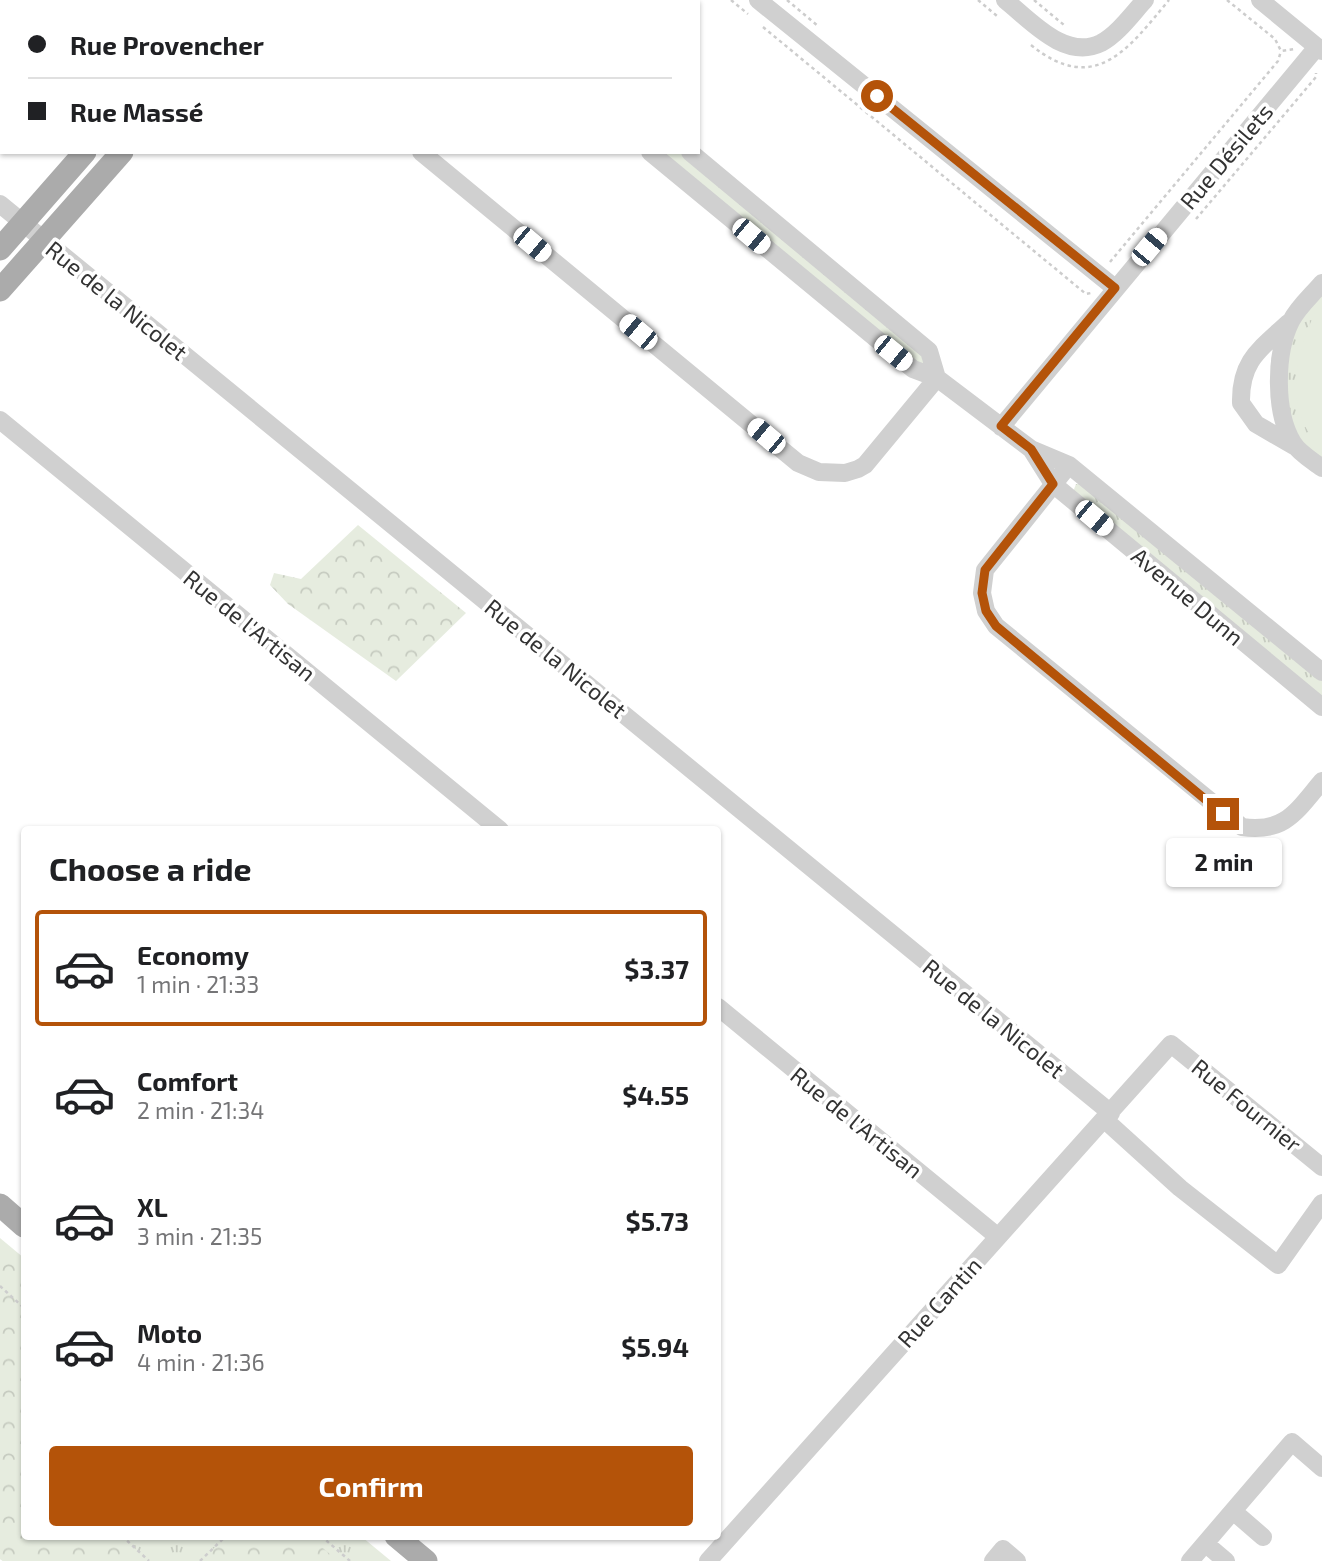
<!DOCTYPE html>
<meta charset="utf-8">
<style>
body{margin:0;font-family:"Exo 2",sans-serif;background:#f6f6f6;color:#202124;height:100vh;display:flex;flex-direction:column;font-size:26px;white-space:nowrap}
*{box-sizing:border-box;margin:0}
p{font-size:23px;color:#757577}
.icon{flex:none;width:38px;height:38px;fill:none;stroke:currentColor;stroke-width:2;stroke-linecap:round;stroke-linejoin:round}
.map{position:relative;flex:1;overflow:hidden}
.panel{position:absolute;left:21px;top:826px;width:700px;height:714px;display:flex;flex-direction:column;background:#fff;border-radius:7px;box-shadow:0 2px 5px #0004}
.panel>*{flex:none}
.banner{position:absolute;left:0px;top:0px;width:700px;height:154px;box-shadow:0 2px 5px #0004;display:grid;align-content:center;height:154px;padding:0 28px;background:#fff}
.end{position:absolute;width:32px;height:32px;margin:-16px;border:9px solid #b45309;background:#fff;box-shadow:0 0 0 4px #fff}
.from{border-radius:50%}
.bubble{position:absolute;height:49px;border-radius:7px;background:#fff;box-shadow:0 2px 5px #0004;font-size:23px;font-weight:700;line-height:49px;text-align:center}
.car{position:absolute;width:21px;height:42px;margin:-21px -10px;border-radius:9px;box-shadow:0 0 5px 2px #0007;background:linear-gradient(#fff 24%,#345 0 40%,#fff 0 76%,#345 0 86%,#fff 0)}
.banner b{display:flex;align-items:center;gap:24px;height:66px;font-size:26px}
.banner b+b{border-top:2px solid #e0e0e0}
.banner i{width:18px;height:18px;background:#202124}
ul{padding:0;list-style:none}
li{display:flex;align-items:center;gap:21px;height:116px;margin:0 14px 10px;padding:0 14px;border:4px solid transparent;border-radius:7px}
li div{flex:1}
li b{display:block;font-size:26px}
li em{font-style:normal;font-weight:700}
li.active{border-color:#b45309}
li>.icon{width:63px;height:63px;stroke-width:1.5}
h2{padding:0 28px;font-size:32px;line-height:84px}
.button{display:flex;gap:14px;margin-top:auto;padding:14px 28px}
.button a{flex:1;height:80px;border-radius:7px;background:#b45309;color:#fff;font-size:28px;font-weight:700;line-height:80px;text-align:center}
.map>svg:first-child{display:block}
.grass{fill:url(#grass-tufts)}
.forest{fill:url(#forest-crowns)}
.garden{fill:#e6ecdf}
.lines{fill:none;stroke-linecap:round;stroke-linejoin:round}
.path{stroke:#cdcdcd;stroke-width:2.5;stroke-dasharray:3.5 3.5;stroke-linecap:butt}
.minor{stroke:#d0d0d0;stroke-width:18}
.major{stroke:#ababab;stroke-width:23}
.route{stroke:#b45309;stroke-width:9}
.labels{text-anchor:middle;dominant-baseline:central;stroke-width:7;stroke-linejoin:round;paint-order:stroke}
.street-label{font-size:23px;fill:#333;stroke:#fff}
</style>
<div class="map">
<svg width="1322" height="1561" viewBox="0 0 1322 1561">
<defs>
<pattern id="grass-tufts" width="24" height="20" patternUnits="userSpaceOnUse" patternTransform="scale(1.75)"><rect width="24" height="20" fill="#e6ecdf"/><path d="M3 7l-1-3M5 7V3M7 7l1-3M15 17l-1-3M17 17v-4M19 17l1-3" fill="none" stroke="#c6cbc0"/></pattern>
<pattern id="forest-crowns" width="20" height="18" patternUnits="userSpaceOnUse" patternTransform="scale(1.75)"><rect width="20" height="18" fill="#e6ecdf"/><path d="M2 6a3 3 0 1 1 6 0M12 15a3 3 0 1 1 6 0" fill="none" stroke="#c6cbc0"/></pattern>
</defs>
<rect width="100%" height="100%" fill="#fff"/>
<path class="grass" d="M 660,152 L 682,152 L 928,360 L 922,366 Z
M 1322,283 L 1322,468 L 1294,446 L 1280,348 Z
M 1076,484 L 1079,484 L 1322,680 L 1322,700 L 1073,492 Z
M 0,1238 L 24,1258 L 24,1536 L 362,1537 L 391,1561 L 3,1561 L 0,1559 Z"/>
<path class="forest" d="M 358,525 L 466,613 L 396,681 L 288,604 L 270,585 L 274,573 L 301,579 Z
M 0,1246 L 24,1266 L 24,1536 L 122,1537 L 149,1561 L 3,1561 L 0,1559 Z
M 226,1537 L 310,1537 L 338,1561 L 200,1561 Z"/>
<path class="garden" d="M 1322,300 L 1322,453 C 1313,440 1303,426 1299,410 C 1290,375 1304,330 1322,300 Z"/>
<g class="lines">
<path class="path" d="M 731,0 L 748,14
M 787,0 L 818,26
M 978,0 L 997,16
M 1034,0 L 1064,25
M 1227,0 L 1275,39 L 1281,51 L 1295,49
M 763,27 L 1086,294 L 1091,293
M 1031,45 C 1095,97 1129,48 1169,0
M 1196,219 L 1316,77 L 1316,73
M 1110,262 L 1278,61 L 1281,51
M 0,1286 L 24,1308
M 122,1536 L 149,1561
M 321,1536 L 350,1561
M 200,1561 L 226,1536"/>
<path class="minor" d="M 465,0 L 467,2
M 507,0 L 509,2
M 758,0 L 1115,288
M 1005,0 C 1030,20 1065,61 1101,43 C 1118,34 1132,14 1145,0
M 1260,0 L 1322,51
M 483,2 L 485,0
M 421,152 L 798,463 L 819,472 L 845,473 L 858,469 L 865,465 L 937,378
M 650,152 L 913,369 L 937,378 L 1031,449 L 1069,465 L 1322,672
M 690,152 L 929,351 L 937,378
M 0,204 L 1111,1113
M 1322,283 C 1312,295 1298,307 1291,321 C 1275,353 1274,412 1293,443 C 1299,453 1313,461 1322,468
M 1288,323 C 1260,349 1240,361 1241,403 L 1256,424 L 1294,446
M 0,420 L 500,830
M 1001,427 L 1317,47
M 1031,449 L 1053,484 L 1322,707
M 1069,465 L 985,570 L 982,593 L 986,611 L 996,626 L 1242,827 C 1285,833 1296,812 1322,781
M 718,1007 L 997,1236
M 1105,1120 L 1180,1188 L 1278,1265 L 1322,1203
M 1233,1511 L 1263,1537
M 1206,1544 L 1226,1561
M 708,1561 L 1171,1044 L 1322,1167
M 993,1561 L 1003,1549 L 1017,1561
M 1190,1561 L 1292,1442 L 1322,1468"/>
<path class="major" d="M 219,2 L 221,0
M 254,2 L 256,0
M 0,249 L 85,152
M 0,290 L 122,152
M 0,1205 L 24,1226
M 396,1536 L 426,1561"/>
</g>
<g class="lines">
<path class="route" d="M 877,96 L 1115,288 L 1001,426 L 1031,449 L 1053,484 L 985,570 L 982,593 L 986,611 L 996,626 L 1223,814"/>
</g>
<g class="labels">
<g class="street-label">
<text transform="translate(1226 156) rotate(-50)">Rue Désilets</text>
<text transform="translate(117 300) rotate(39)">Rue de la Nicolet</text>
<text transform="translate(1188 596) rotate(40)">Avenue Dunn</text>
<text transform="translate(250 625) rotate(39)">Rue de l'Artisan</text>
<text transform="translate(556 658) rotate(39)">Rue de la Nicolet</text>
<text transform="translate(994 1018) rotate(39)">Rue de la Nicolet</text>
<text transform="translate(1247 1105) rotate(39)">Rue Fournier</text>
<text transform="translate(857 1122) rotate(39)">Rue de l'Artisan</text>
<text transform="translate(939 1302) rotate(-48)">Rue Cantin</text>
</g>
</g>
</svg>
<i class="end from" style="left:877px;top:96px"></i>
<i class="end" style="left:1223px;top:814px"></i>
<div class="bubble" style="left:1166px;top:838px;width:116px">2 min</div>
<i class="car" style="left:751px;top:236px;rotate:130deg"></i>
<i class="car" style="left:532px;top:244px;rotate:130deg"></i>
<i class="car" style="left:1149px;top:247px;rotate:40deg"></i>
<i class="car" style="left:638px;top:332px;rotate:310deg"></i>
<i class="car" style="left:893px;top:353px;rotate:129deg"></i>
<i class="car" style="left:766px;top:436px;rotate:310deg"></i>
<i class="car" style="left:1094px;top:518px;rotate:130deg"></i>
<div class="banner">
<b><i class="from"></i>Rue Provencher</b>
<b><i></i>Rue Massé</b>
</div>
<section class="panel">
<h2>Choose a ride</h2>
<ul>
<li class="active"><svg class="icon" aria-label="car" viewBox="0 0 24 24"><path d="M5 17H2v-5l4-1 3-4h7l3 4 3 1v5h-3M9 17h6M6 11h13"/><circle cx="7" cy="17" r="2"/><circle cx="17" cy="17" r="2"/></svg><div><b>Economy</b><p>1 min · 21:33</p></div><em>$3.37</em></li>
<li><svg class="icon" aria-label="car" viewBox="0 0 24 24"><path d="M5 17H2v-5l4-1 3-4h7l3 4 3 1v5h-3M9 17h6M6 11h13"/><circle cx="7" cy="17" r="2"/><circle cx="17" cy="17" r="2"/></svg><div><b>Comfort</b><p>2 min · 21:34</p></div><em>$4.55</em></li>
<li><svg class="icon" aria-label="car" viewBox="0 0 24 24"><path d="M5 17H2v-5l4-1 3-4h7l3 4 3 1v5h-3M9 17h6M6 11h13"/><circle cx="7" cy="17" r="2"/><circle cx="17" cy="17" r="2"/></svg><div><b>XL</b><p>3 min · 21:35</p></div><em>$5.73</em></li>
<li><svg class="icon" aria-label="car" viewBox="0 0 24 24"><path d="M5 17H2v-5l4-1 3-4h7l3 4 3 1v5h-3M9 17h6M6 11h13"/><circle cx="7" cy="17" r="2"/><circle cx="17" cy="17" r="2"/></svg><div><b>Moto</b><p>4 min · 21:36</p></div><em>$5.94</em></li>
</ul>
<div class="button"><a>Confirm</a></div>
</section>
</div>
